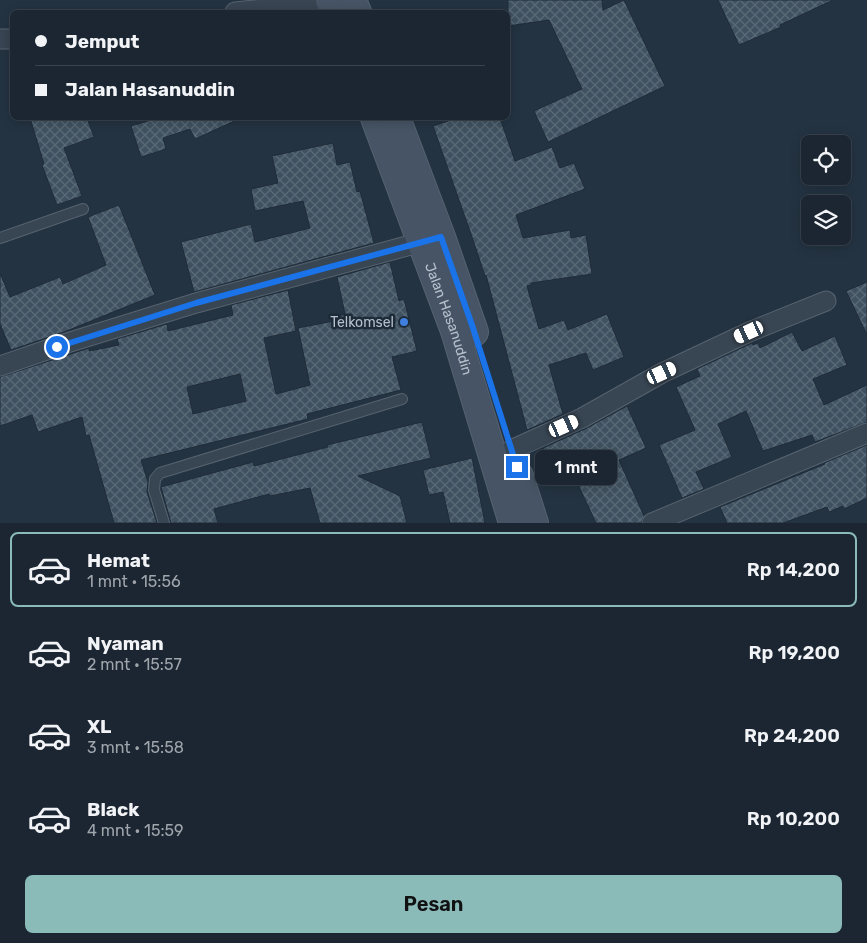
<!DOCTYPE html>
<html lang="id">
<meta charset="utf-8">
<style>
body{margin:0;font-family:Rubik,sans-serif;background:#242e3a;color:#f1f3f6;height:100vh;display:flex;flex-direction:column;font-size:19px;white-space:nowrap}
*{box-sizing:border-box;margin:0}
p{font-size:16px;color:#a0a5ac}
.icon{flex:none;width:28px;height:28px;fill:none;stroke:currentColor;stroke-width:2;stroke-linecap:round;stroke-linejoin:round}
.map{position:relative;height:523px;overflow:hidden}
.sheet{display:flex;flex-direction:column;background:#1b2632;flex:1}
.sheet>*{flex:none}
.top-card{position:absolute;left:10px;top:10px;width:500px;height:110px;border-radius:8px;box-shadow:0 2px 12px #0003,0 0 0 1px #39434d;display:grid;align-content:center;height:110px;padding:0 25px;background:#1b2632}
.fabs{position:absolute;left:801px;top:135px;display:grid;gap:10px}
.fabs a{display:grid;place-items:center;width:50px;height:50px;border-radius:8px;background:#1b2632;box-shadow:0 2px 12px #0003,0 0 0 1px #39434d;font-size:25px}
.end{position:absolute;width:22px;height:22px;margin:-11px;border:6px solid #1a73e8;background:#fff;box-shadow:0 0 0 2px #fff}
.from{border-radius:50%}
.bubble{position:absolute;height:35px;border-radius:8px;background:#1b2632;box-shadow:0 2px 12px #0003,0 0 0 1px #39434d;font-size:16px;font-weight:600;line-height:35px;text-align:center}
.car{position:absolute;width:15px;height:30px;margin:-15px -8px;border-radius:6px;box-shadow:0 0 4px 1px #0007;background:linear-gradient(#fff 24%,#345 0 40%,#fff 0 76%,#345 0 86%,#fff 0)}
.top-card b{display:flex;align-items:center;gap:18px;height:48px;font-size:19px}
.top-card b+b{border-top:1px solid #39434d}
.top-card i{width:12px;height:12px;background:#f1f3f6}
ul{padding:9px 0 0;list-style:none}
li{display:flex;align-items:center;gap:15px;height:75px;margin:0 10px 8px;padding:0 15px;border:2px solid transparent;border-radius:8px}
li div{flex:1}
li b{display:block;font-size:19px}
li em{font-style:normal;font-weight:600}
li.current{border-color:#8bbbb9}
li>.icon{width:45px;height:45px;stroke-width:1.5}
.primary-button{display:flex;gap:10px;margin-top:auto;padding:10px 25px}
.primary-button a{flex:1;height:58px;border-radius:8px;background:#8bbbb9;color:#111;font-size:20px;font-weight:600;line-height:58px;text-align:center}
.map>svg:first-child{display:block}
.building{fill:url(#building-cross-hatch);stroke:#1f2c39;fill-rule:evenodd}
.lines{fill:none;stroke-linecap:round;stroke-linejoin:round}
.lane-casing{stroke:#56636f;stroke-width:12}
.street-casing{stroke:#56636f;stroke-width:21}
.secondary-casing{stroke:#56636f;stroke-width:30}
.lane{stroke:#384552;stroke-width:10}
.street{stroke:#384552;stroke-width:19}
.secondary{stroke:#465465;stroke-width:28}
.route{stroke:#1a73e8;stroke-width:6}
.shop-dot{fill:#3f7fe0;stroke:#1d2a37;stroke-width:2}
.labels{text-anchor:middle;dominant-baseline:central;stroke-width:5;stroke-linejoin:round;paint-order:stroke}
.street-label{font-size:14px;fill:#b5c0cc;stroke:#1d2a37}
.poi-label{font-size:14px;fill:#b5c0cc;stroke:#1d2a37;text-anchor:end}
</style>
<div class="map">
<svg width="867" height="523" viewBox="0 0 867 523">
<defs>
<pattern id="building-cross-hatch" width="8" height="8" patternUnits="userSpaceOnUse" patternTransform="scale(1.25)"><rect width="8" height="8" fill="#405261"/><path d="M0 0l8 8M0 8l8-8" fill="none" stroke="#596976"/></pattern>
</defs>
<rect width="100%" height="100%" fill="#243342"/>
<path class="building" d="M 508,0 L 602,0 L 603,10 L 624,0 L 665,86 L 548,142 L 534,111 L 582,89 L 549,20 L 508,26 Z
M 718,0 L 833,0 L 780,25 L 781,27 L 739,45 Z
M 30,118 L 87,118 L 94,137 L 64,148 L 82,196 L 57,205 L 42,165 L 44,164 Z
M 158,118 L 241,118 L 195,139 L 190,129 L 163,138 L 166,149 L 141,157 L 131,126 Z
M 457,118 L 500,118 L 515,161 L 552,147 L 560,168 L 574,163 L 585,189 L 516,215 L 523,238 L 570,230 L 571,238 L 586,235 L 592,274 L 531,283 L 531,285 L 527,286 L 539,329 L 564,320 L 568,330 L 607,314 L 624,357 L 593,370 L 586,353 L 549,365 L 563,414 L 527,430 L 486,275 L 485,276 L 472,237 L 433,126 Z
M 333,143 L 337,165 L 350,162 L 357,192 L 360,191 L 374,243 L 194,292 L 181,242 L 251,224 L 255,242 L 310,228 L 303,201 L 255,211 L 251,189 L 278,183 L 272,156 Z
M 119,205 L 155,295 L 64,332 L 11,350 L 0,324 L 0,273 L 10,297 L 60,277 L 63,284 L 106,265 L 88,217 Z
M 390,262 L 399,301 L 404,299 L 417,351 L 392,357 L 401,390 L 307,414 L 308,419 L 141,460 L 148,482 L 147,492 L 157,523 L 114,523 L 89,435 L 86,436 L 82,417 L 38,432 L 32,415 L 0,426 L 0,377 L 89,348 L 89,351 L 119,345 L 117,339 L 167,324 L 168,331 L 233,315 L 231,305 L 288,290 L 296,331 L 264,338 L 276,394 L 310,385 L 298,328 L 339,320 L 338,316 L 345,314 L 337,277 ZM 240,374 L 246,401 L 193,414 L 187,387 Z
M 867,282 L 867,335 L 846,291 Z
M 792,332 L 802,351 L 835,336 L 847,365 L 813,379 L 824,405 L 867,385 L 867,422 L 815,442 L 812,435 L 763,451 L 746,411 L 718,424 L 732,457 L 696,472 L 704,489 L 682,498 L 659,445 L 695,430 L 676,387 L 700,376 L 697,369 L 752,343 L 753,345 L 758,343 L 760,348 Z
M 627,406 L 646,448 L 619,460 L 644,516 L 641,523 L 596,523 L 575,478 L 556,484 L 543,448 L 587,428 Z
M 422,422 L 431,458 L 358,476 L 400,496 L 407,523 L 320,523 L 310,488 L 270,496 L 269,494 L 214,509 L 218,523 L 171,523 L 161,487 L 253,462 L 254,466 L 328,447 L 327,445 Z
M 867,445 L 867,498 L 844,509 L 843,506 L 829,512 L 827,507 L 783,523 L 727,523 L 720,507 L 825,464 L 824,463 Z
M 472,458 L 485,523 L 450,523 L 443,492 L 429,495 L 423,470 Z"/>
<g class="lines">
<g class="lane-casing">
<path id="lane" d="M 0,238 L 83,209
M 164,523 L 154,490 L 155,479 L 160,473 L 402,399"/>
</g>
<g class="street-casing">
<path id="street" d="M 235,12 L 331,2
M 0,39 L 12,39
M 0,366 L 67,343 L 196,303 L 433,239
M 511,450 L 582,418 L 662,373 L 749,332 L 826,301
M 652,523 L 867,433"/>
</g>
<g class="secondary-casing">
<g id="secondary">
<path d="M 330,0 L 335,12"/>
<path d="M 352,0 L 357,12"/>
<path id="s1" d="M 375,118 L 455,331 L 513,523"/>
<path d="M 396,118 L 441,237 L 474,332"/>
<path d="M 519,476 L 534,523"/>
</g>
</g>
<use href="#lane" class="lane"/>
<use href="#street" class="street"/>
<use href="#secondary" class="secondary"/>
</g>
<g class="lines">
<path class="route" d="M 57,347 L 196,303 L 441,237 L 472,325 L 517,467"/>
</g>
<circle class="shop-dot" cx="404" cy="322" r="5"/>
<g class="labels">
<g class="street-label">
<text stroke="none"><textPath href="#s1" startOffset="214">Jalan Hasanuddin</textPath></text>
</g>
<g class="poi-label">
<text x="394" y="322">Telkomsel</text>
</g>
</g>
</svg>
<div class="fabs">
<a><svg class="icon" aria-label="locate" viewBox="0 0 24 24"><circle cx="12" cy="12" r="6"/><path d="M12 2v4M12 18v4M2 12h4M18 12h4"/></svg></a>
<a><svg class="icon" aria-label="layers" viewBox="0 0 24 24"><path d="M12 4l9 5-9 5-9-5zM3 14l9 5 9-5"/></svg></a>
</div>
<i class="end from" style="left:57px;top:347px"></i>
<i class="end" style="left:517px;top:467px"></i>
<div class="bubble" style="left:535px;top:450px;width:82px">1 mnt</div>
<i class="car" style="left:749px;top:332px;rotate:245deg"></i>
<i class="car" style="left:662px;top:373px;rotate:65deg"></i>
<i class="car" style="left:564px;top:426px;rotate:66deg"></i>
<div class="top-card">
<b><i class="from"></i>Jemput</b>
<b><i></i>Jalan Hasanuddin</b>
</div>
</div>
<section class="sheet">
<ul>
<li class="current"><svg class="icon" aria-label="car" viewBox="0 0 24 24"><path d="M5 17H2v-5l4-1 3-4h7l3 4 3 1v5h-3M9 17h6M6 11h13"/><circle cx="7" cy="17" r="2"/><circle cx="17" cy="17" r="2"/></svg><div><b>Hemat</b><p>1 mnt · 15:56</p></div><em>Rp 14,200</em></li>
<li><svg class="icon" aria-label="car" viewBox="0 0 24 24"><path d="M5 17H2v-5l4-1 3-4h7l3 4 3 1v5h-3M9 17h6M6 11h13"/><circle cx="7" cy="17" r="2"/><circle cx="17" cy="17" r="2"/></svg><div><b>Nyaman</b><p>2 mnt · 15:57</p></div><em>Rp 19,200</em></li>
<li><svg class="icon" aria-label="car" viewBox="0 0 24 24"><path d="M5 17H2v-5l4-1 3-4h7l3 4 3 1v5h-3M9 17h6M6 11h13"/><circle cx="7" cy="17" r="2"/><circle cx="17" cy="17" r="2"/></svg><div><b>XL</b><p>3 mnt · 15:58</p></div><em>Rp 24,200</em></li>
<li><svg class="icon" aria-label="car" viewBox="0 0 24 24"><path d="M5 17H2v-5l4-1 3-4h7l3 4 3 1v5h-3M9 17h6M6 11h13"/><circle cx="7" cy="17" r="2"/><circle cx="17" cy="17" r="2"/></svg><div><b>Black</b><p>4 mnt · 15:59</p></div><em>Rp 10,200</em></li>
</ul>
<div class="primary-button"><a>Pesan</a></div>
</section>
